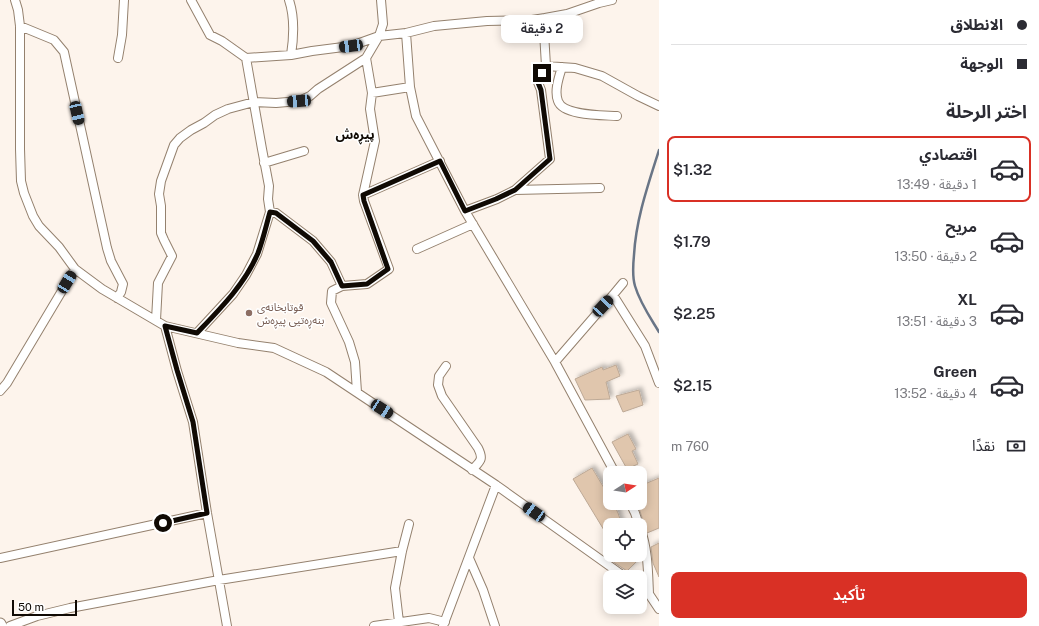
<!DOCTYPE html>
<html lang="ar">
<meta charset="utf-8">
<style>
body{margin:0;font-family:"Public Sans","Noto Sans Arabic",sans-serif;background:#f7f7f7;color:#2b2b33;direction:rtl;height:100vh;display:flex;flex-direction:column;font-size:15px;white-space:nowrap}
*{box-sizing:border-box;margin:0}
p{font-size:13px;color:#7c7c81}
.icon{flex:none;width:22px;height:22px;fill:none;stroke:currentColor;stroke-width:2;stroke-linecap:round;stroke-linejoin:round}
.map{position:relative;flex:1;overflow:hidden;direction:ltr}
.sheet{display:flex;flex-direction:column;background:#fff;width:380px}
.sheet>*{flex:none}
.banner{display:grid;align-content:center;height:88px;padding:0 12px;background:#fff}
.needle{width:26px;rotate:78deg}
.controls{position:absolute;left:603px;top:466px;display:grid;gap:8px}
.controls a{display:grid;place-items:center;width:44px;height:44px;border-radius:8px;background:#fff;box-shadow:0 2px 10px #0003;font-size:20px}
.scale{position:absolute;left:12px;bottom:10px;width:65px;box-sizing:border-box;padding-left:4px;border:2px solid #100a04;border-top:0;font-size:11px;line-height:14px;white-space:nowrap;color:#100a04;-webkit-text-stroke:3px #fff;paint-order:stroke}
.end{position:absolute;width:18px;height:18px;margin:-9px;border:5px solid #100a04;background:#fff;box-shadow:0 0 0 2px #fff}
.from{border-radius:50%}
.bubble{position:absolute;height:28px;border-radius:8px;background:#fff;box-shadow:0 2px 10px #0003;font-size:13px;font-weight:600;line-height:28px;text-align:center;direction:rtl}
.car{position:absolute;width:12px;height:24px;margin:-12px -6px;border-radius:5px;box-shadow:0 0 3px 1px #0007;background:linear-gradient(#222 24%,#8ab4d8 0 40%,#222 0 76%,#8ab4d8 0 86%,#222 0)}
.banner b{display:flex;align-items:center;gap:14px;height:38px;font-size:15px}
.banner b+b{border-top:1px solid #e1e1e2}
.banner i{width:10px;height:10px;background:#2b2b33}
ul{padding:0;list-style:none}
li{display:flex;align-items:center;gap:12px;height:66px;margin:0 8px 6px;padding:0 4px;border:2px solid transparent;border-radius:8px}
li div{flex:1}
li b{display:block;font-size:15px}
li em{font-style:normal;font-weight:600}
li.on{border-color:#d93025}
li>.icon{width:36px;height:36px;stroke-width:1.5}
h2{padding:0 12px;font-size:18px;line-height:48px}
.pay{display:flex;align-items:center;gap:10px;height:44px;padding:0 12px;font-size:15px}
.pay p{margin-inline-start:auto}
.action{display:flex;gap:8px;margin-top:auto;padding:8px 12px}
.action a{flex:1;height:46px;border-radius:8px;background:#d93025;color:#fff;font-size:16px;font-weight:600;line-height:46px;text-align:center}
main{display:flex;flex:1;min-height:0}
.map>svg:first-child{display:block}
.lines{fill:none;stroke-linecap:round;stroke-linejoin:round}
.stream{stroke:#697586;stroke-width:2.5}
.building{fill:#e0c6ad;stroke:#bda996;filter:url(#shadow)}
.street-casing{stroke:#94816e;stroke-width:10}
.secondary-casing{stroke:#94816e;stroke-width:13}
.street{stroke:#fff;stroke-width:8}
.secondary{stroke:#fff;stroke-width:11}
.route{stroke:#100a04;stroke-width:5}
.education-dot{fill:#8d6e63;stroke:#fff;stroke-width:1.5}
.labels{text-anchor:middle;dominant-baseline:central;stroke-width:3;stroke-linejoin:round;paint-order:stroke}
.education-label{font-size:11px;fill:#785e54;stroke:#fff;text-anchor:start}
.quarter-label{font-size:13px;font-weight:bold;fill:#100a04;stroke:#fff}
</style>
<main>
<section class="sheet">
<div class="banner">
<b><i class="from"></i>الانطلاق</b>
<b><i></i>الوجهة</b>
</div>
<h2>اختر الرحلة</h2>
<ul>
<li class="on"><svg class="icon" aria-label="car" viewBox="0 0 24 24"><path d="M5 17H2v-5l4-1 3-4h7l3 4 3 1v5h-3M9 17h6M6 11h13"/><circle cx="7" cy="17" r="2"/><circle cx="17" cy="17" r="2"/></svg><div><b>اقتصادي</b><p>1 دقيقة · 13:49</p></div><em>$1.32</em></li>
<li><svg class="icon" aria-label="car" viewBox="0 0 24 24"><path d="M5 17H2v-5l4-1 3-4h7l3 4 3 1v5h-3M9 17h6M6 11h13"/><circle cx="7" cy="17" r="2"/><circle cx="17" cy="17" r="2"/></svg><div><b>مريح</b><p>2 دقيقة · 13:50</p></div><em>$1.79</em></li>
<li><svg class="icon" aria-label="car" viewBox="0 0 24 24"><path d="M5 17H2v-5l4-1 3-4h7l3 4 3 1v5h-3M9 17h6M6 11h13"/><circle cx="7" cy="17" r="2"/><circle cx="17" cy="17" r="2"/></svg><div><b>XL</b><p>3 دقيقة · 13:51</p></div><em>$2.25</em></li>
<li><svg class="icon" aria-label="car" viewBox="0 0 24 24"><path d="M5 17H2v-5l4-1 3-4h7l3 4 3 1v5h-3M9 17h6M6 11h13"/><circle cx="7" cy="17" r="2"/><circle cx="17" cy="17" r="2"/></svg><div><b>Green</b><p>4 دقيقة · 13:52</p></div><em>$2.15</em></li>
</ul>
<div class="pay"><svg class="icon" aria-label="cash" viewBox="0 0 24 24"><path d="M3 7h18v10H3z"/><circle cx="12" cy="12" r="2"/></svg>نقدًا<p>760 m</p></div>
<div class="action"><a>تأكيد</a></div>
</section>
<div class="map">
<svg width="659" height="626" viewBox="0 0 659 626">
<defs>
<filter id="shadow"><feDropShadow dx="3" dy="-3" stdDeviation="2" flood-color="#0004"/></filter>
</defs>
<rect width="100%" height="100%" fill="#fdf4ec"/>
<g class="lines">
<path class="stream" d="M 659,150 C 648,185 636,219 634,255 C 633,265 632,276 635,286 C 640,303 650,317 659,332"/>
</g>
<path class="building" d="M 616,365 L 620,376 L 606,382 L 610,399 L 585,400 L 575,379 L 602,367 L 603,370 Z
M 639,390 L 643,405 L 623,412 L 616,396 Z
M 628,434 L 636,449 L 632,451 L 638,464 L 627,469 L 612,442 Z
M 592,468 L 610,498 L 610,503 L 613,503 L 618,513 L 622,525 L 610,525 L 610,540 L 573,479 Z
M 659,478 L 659,528 L 647,533 L 640,511 L 636,503 L 640,503 L 640,486 Z
M 659,543 L 659,577 L 653,563 L 651,547 Z
M 618,555 L 634,555 L 636,562 L 627,571 L 612,561 Z"/>
<g class="lines">
<g class="street-casing">
<path id="street" d="M 15,0 L 18,10 L 20,26 L 20,149 L 21,181 L 24,193 L 33,216 L 39,226 L 59,247 L 75,269 L 102,289 L 165,326 L 238,343 L 274,348 L 326,372 L 496,485 L 625,577
M 191,0 L 210,35 L 222,41 L 246,58 L 291,55 L 312,51 L 351,46 L 379,36 L 406,33 L 434,26 L 487,21 L 532,20 L 545,18
M 289,0 C 295,18 294,36 291,55
M 612,0 L 599,3 L 567,14 L 545,18 L 544,32 L 546,66 L 575,68 L 602,76 L 638,96 L 659,106
M 20,26 L 54,40 L 64,52 L 107,248 L 111,261 L 123,284 L 121,292 L 117,298
M 406,33 L 410,87
M 118,58 L 122,35 L 124,0
M 366,58 L 372,93 L 410,87 L 416,116 L 465,211 L 555,362 L 615,473
M 562,67 C 559,77 554,91 558,101 C 563,116 603,115 617,116
M 264,163 L 304,151
M 515,190 L 550,159 L 541,90 L 537,80 L 546,66
M 363,195 L 440,161
M 465,211 L 497,199 L 515,190 L 600,188
M 270,212 L 276,213 L 313,241 L 331,262 L 342,286
M 417,249 L 473,224
M 613,295 L 645,346 L 659,383
M 156,320 L 158,283 L 172,256 L 164,240 L 161,233 L 161,206 L 159,194 L 161,181 L 174,145 L 180,138 L 191,130 L 204,123 L 215,115 L 228,109 L 254,102 L 276,103 L 299,101 L 310,96 L 318,89 L 366,58 L 379,36 L 383,24 L 381,0
M 165,326 L 177,371 L 193,422 L 207,513 L 227,626
M 197,333 L 233,294 L 246,275 L 257,254 L 270,212 L 268,199 L 269,186 L 262,149 L 246,58
M 555,362 L 613,295 L 623,283
M 446,366 L 439,376 L 438,385 L 442,396 L 478,448 C 484,460 480,461 472,470
M 0,391 L 7,383 L 75,269
M 357,392 L 355,362 L 349,342 L 331,303 L 332,291 L 342,286 L 367,284 L 389,269 L 364,201 L 363,195 L 375,141 L 370,109 L 372,93
M 630,503 L 635,513 L 639,525
M 640,527 C 648,550 648,570 649,594
M 0,558 L 207,513
M 469,558 L 483,590 L 495,626
M 640,588 L 649,594 L 659,609
M 399,622 L 395,588 L 402,551 L 409,524
M 10,626 L 37,616 L 70,608 L 219,580 L 402,551
M 374,626 L 429,618 L 445,622
M 443,626 L 496,485"/>
</g>
<g class="secondary-casing">
<path id="secondary" d="M 0,624 L 1,626"/>
</g>
<use href="#street" class="street"/>
<use href="#secondary" class="secondary"/>
</g>
<g class="lines">
<path class="route" d="M 163,523 L 207,513 L 193,422 L 177,370 L 165,326 L 197,333 C 220,309 245,284 258,253 C 263,240 266,226 270,212 L 276,213 L 313,241 L 331,262 L 342,286 L 367,284 L 388,269 L 364,201 L 363,195 L 440,161 L 465,211 L 496,199 L 515,190 L 550,159 L 541,90 L 537,80 L 542,73"/>
</g>
<circle class="education-dot" cx="249" cy="313" r="4"/>
<g class="labels">
<g class="education-label">
<text x="257" y="307">قوتابخانەی<tspan x="257" dy="13">بنەڕەتیی پیڕەش</tspan></text>
</g>
<g class="quarter-label">
<text x="355" y="134">پیڕەش</text>
</g>
</g>
</svg>
<div class="controls">
<a><svg class="needle" viewBox="-14 -14 28 28"><path d="M0-13l5 13h-10z" fill="#e53935"/><path d="M0 13l5-13h-10z" fill="#7c7c81"/></svg></a>
<a><svg class="icon" aria-label="locate" viewBox="0 0 24 24"><circle cx="12" cy="12" r="6"/><path d="M12 2v4M12 18v4M2 12h4M18 12h4"/></svg></a>
<a><svg class="icon" aria-label="layers" viewBox="0 0 24 24"><path d="M12 4l9 5-9 5-9-5zM3 14l9 5 9-5"/></svg></a>
</div>
<div class="scale">50 m</div>
<i class="end from" style="left:163px;top:523px"></i>
<i class="end" style="left:542px;top:73px"></i>
<div class="bubble" style="left:501px;top:15px;width:82px">2 دقيقة</div>
<i class="car" style="left:351px;top:46px;rotate:263deg"></i>
<i class="car" style="left:299px;top:101px;rotate:266deg"></i>
<i class="car" style="left:77px;top:113px;rotate:167deg"></i>
<i class="car" style="left:67px;top:282px;rotate:31deg"></i>
<i class="car" style="left:603px;top:306px;rotate:43deg"></i>
<i class="car" style="left:382px;top:409px;rotate:123deg"></i>
<i class="car" style="left:534px;top:512px;rotate:305deg"></i>
</div>
</main>
